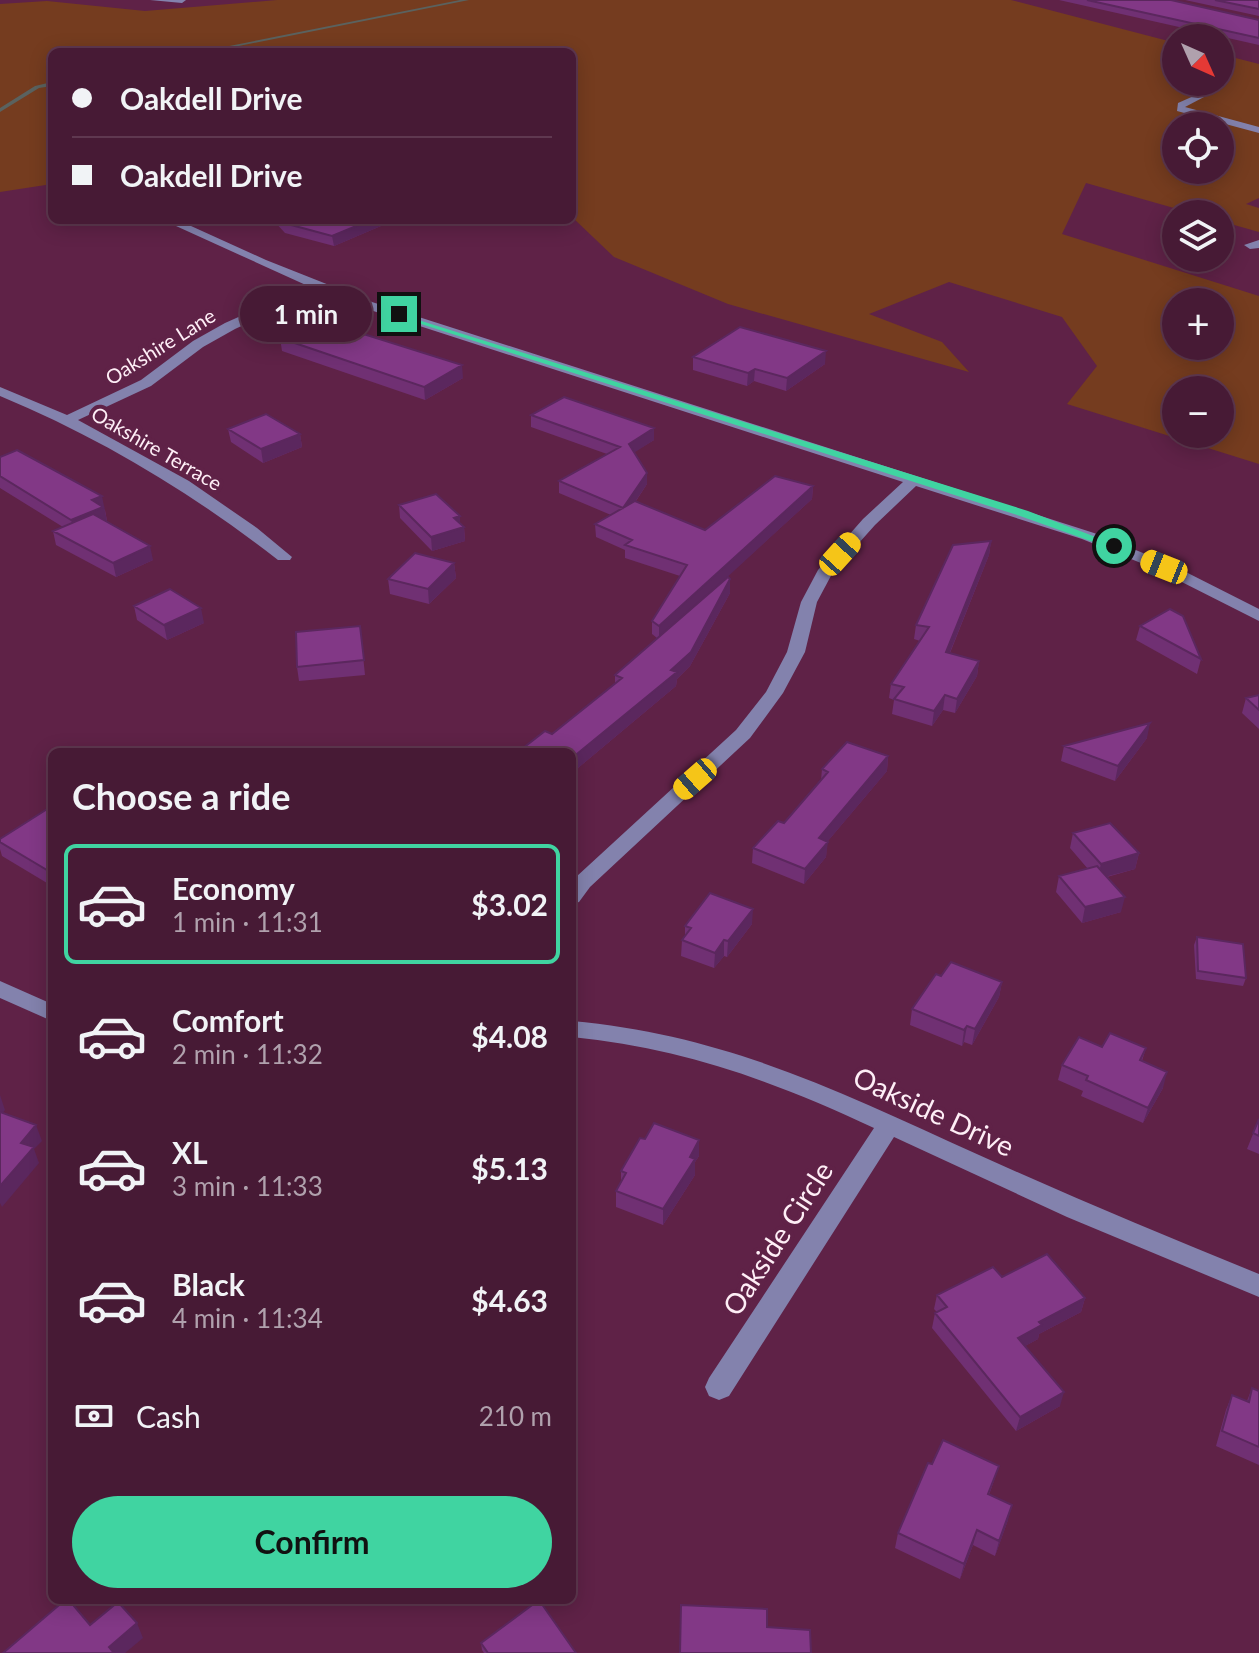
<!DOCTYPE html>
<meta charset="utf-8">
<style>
body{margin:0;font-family:Lato,sans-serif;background:#4e233d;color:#f1f3f6;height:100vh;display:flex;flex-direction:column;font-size:30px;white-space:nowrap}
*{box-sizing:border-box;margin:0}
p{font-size:26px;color:#b0a1ad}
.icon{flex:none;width:44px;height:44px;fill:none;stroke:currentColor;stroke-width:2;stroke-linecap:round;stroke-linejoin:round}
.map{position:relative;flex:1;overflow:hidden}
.panel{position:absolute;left:48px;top:748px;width:528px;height:856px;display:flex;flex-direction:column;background:#471a35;border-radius:12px;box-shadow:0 4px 20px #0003,0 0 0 2px #5f3850}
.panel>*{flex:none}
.hud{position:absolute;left:48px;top:48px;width:528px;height:176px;border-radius:12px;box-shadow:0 4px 20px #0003,0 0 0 2px #5f3850;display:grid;align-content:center;height:176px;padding:0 24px;background:#471a35}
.needle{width:52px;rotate:135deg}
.controls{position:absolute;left:1162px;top:24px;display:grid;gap:16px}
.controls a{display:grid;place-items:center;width:72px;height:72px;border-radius:50%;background:#471a35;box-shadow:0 4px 20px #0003,0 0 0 2px #5f3850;font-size:40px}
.end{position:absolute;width:36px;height:36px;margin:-18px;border:10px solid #40d4a1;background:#111;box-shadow:0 0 0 4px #111}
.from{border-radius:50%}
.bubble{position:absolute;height:56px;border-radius:28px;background:#471a35;box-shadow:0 4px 20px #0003,0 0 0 2px #5f3850;font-size:26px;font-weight:700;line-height:56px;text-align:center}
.car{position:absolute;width:24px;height:48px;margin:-24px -12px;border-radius:10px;box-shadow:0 0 6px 2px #0007;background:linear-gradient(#f5c518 24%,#345 0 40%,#f5c518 0 76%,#345 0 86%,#f5c518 0)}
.hud b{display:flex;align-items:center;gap:28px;height:76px;font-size:30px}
.hud b+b{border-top:2px solid #5f3850}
.hud i{width:20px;height:20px;background:#f1f3f6}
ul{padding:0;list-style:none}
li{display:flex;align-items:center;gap:24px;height:120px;margin:0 16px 12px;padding:0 8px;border:4px solid transparent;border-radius:12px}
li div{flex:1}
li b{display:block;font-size:30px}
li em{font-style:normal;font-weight:700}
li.current{border-color:#40d4a1}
li>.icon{width:72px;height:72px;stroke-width:1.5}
h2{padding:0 24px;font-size:36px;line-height:96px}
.pay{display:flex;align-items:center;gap:20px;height:88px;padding:0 24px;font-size:30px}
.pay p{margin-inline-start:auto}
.action{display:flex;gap:16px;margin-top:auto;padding:16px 24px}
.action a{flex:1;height:92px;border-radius:48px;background:#40d4a1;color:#111;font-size:32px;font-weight:700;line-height:92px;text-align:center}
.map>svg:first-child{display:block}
.green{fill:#753c1f;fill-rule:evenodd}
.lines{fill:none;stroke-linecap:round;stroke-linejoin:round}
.stream{fill:#5a625f;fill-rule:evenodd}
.minor{fill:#8382ad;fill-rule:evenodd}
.wall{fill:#703073}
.shaded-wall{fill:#5b275e}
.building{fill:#823886;stroke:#5b275e;stroke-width:2}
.route{fill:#40d4a1}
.labels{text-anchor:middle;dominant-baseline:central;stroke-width:8;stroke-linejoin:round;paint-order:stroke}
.far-street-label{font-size:20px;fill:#feeef6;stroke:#5f2247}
.near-street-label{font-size:28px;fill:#feeef6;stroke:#5f2247}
</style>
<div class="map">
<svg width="1259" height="1653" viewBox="0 0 1259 1653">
<rect width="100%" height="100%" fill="#5f2247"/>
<path class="green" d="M 277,0 L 1011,0 L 1176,43 L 1176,82 L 1220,82 L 1220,54 L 1259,64 L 1259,198 L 1246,204 L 1259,208 L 1259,232 L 1220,221 L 1220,214 L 1195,214 L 1086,183 L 1062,234 L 1259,296 L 1259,464 L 1067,404 L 1097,366 L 1062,317 L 949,282 L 869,314 L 942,342 L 969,372 L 728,304 L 614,257 L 572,217 L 572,52 L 52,52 L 52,184 L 0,192 L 0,4 L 47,1 L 145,11 ZM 1176,126 L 1220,126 L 1220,170 L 1176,170 ZM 1176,302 L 1220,302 L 1220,346 L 1176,346 ZM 1176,390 L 1220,390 L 1220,434 L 1176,434 Z"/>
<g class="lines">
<path class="stream" d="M 460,0 L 469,0 L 209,52 L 199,52 Z
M 52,82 L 52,86 L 39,88 L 0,112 L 0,108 L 35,86 Z"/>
<path class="minor" d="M 150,0 L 186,0 L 182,3 Z
M 1196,95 L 1204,97 L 1185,107 L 1259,127 L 1259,133 L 1177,111 L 1178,103 Z
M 180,221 L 266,260 L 372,302 L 1094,533 L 1170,564 L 1259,609 L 1259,621 L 1158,570 L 1082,539 L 916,486 L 875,525 L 833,572 L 817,602 L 805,652 L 783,693 L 750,738 L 590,887 L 579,902 L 572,904 L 572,882 L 576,877 L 736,730 L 766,692 L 787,652 L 801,602 L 818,570 L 863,519 L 903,482 L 364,308 L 319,290 L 235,329 L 203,347 L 151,386 L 78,420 L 189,481 L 257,528 L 292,557 L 290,560 L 278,560 C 192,493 101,438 0,396 L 0,387 L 67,415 L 141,380 L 193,341 L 225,323 L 308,286 L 176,226 L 176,222 Z
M 1259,240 L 1259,248 L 1250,249 L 1244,245 Z
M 0,981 L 52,1004 L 52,1021 L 0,998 Z
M 572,1021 C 727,1035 840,1092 979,1155 C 1072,1197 1165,1236 1259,1274 L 1259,1297 L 1067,1217 L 894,1137 L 729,1396 L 719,1400 L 709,1396 L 705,1387 L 709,1378 L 874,1128 C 774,1081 682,1048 572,1037 Z"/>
</g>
<path class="wall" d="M 1059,0 L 1171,0 L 1259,20 L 1259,45 Z
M 1185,0 L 1259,0 L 1259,16 Z
M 273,220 L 395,220 L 334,246 L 285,233 Z
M 280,338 L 463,378 L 425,400 L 282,351 Z
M 693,357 L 825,364 L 786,391 L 754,381 L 747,386 L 693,370 Z
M 531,415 L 654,428 L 654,440 L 634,452 L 647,484 L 636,501 L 705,530 L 813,486 L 812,499 L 723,580 L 730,593 L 690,666 L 677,679 L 676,686 L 572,773 L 572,752 L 552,734 L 615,684 L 615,675 L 657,638 L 652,634 L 652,621 L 680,576 L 625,558 L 625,550 L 596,537 L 595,524 L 611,515 L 559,493 L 559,481 L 607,454 L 531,427 Z
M 228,429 L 300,434 L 302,447 L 263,463 L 231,442 Z
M 0,457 L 105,510 L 107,521 L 106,521 L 153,560 L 116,577 L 56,545 L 53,531 L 63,527 L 0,488 Z
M 399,505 L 460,516 L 460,523 L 464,527 L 465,541 L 432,551 L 400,518 Z
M 991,541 L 989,555 L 950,653 L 979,661 L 977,676 L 955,713 L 943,710 L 932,726 L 892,714 L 894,700 L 889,698 L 891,684 L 920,641 L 914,639 L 916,625 Z
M 454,563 L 456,578 L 429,604 L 390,594 L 388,579 Z
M 134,606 L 204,623 L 167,640 L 137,620 Z
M 360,626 L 365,675 L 299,681 L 297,667 Z
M 1140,626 L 1201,659 L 1197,674 L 1136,640 Z
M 1259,695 L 1259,729 L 1242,713 L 1246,698 Z
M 1147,738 L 1115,781 L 1061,761 L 1064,746 Z
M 888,756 L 887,771 L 827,842 L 826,857 L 804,884 L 752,863 L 753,848 L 784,823 L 821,780 L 822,769 Z
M 52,806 L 52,886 L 2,856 L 0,849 L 0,839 Z
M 1073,833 L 1139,853 L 1135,869 L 1107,877 L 1121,912 L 1082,923 L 1056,892 L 1059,876 L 1088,869 L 1070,848 Z
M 752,924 L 727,957 L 724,956 L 714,968 L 681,956 L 682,940 L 685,936 L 685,926 Z
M 1197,937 L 1246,978 L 1243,986 L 1196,979 L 1194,945 Z
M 941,976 L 1002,982 L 999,997 L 972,1045 L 964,1042 L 962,1046 L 910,1025 L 912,1009 Z
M 1102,1047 L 1146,1048 L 1142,1061 L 1163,1088 L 1143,1123 L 1081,1096 L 1083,1091 L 1058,1080 L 1062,1065 Z
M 1259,1119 L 1259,1154 L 1247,1149 Z
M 645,1139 L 699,1140 L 699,1156 L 695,1162 L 695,1175 L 663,1225 L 616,1207 L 616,1191 L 621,1183 L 621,1171 Z
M 1002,1277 L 1085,1298 L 1081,1312 L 1039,1334 L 1038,1339 L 1025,1346 L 1060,1406 L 1016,1431 L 932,1328 L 935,1313 L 937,1312 L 934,1309 L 937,1295 Z
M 1252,1388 L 1259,1391 L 1259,1465 L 1216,1446 L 1226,1410 L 1232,1395 L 1247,1401 Z
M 932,1464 L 999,1466 L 989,1495 L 1008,1520 L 995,1556 L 973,1545 L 960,1579 L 895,1548 L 898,1533 Z
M 481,1643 L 576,1653 L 484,1653 L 482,1650 Z"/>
<path class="shaded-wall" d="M 371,220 L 395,220 L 334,246 L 332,236 Z
M 826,351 L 825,364 L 786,391 L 787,378 Z
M 462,365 L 463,378 L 425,400 L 424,387 Z
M 755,369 L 754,381 L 747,386 L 748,373 Z
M 654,428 L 654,440 L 629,456 L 629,444 Z
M 300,434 L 302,447 L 263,463 L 261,449 Z
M 647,473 L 647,484 L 623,520 L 623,508 Z
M 813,486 L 812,499 L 659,640 L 659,626 Z
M 102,496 L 107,521 L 75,534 L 71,520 L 92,500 Z
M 460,516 L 460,528 L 464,527 L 465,541 L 432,551 L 431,537 L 454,518 Z
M 991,541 L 989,555 L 944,667 L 946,652 Z
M 150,546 L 153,560 L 116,577 L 113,563 Z
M 454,563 L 456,578 L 429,604 L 428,589 Z
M 730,579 L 730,593 L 690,666 L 677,679 L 676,686 L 572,773 L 572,758 L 671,670 Z
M 201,608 L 204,623 L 167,640 L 164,625 Z
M 979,661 L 977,676 L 955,713 L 957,699 Z
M 945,695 L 943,710 L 932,726 L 934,711 Z
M 1150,723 L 1147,738 L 1115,781 L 1118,766 Z
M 888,756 L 887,771 L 817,854 L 819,838 Z
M 828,842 L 826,857 L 804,884 L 805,869 Z
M 1139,853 L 1135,869 L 1097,879 L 1101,864 Z
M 1125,897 L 1121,912 L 1082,923 L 1085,907 Z
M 753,909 L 752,924 L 727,957 L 728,941 Z
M 724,940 L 724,956 L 714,968 L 715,953 Z
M 1002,982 L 999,997 L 972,1045 L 975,1029 Z
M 967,1026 L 964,1042 L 962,1046 L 964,1030 Z
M 1167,1072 L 1163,1088 L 1143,1123 L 1148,1108 Z
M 0,1095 L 5,1110 L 0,1116 Z
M 36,1125 L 42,1141 L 34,1149 L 39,1163 L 2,1207 L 0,1203 L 0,1186 L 21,1143 Z
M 699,1140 L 699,1156 L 695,1162 L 695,1175 L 663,1225 L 663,1209 Z
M 1085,1298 L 1081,1312 L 1039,1334 L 1038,1339 L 1014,1352 L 1018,1338 L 1039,1322 Z
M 1064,1392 L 1060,1406 L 1016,1431 L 1020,1417 Z
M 1012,1505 L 1008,1520 L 995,1556 L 999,1541 Z
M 977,1530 L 973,1545 L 960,1579 L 964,1564 Z
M 137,1623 L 143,1638 L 125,1653 L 112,1653 L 109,1647 Z"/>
<path class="building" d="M 1087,0 L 1171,0 L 1259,20 L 1259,38 Z
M 1215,0 L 1259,0 L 1259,9 Z
M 281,220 L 371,220 L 332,236 L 284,223 Z
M 319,320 L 462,365 L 424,387 L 280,338 Z
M 740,327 L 826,351 L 787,378 L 755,369 L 748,373 L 693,357 Z
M 564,397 L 654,428 L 629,444 L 647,473 L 623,508 L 559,481 L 620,447 L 531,415 Z
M 266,414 L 300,434 L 261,449 L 228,429 Z
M 17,450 L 102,496 L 92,500 L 103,507 L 71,520 L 0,476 L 0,457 Z
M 775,476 L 813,486 L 659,626 L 652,621 L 687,565 L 625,545 L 632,540 L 595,524 L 635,501 L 705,530 Z
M 436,494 L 460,516 L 454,518 L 464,527 L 431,537 L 399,505 Z
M 93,514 L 150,546 L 113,563 L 53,531 Z
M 991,541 L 946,652 L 979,661 L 957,699 L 945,695 L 934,711 L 894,699 L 904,687 L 891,684 L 929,627 L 916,625 L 953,545 Z
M 415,553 L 454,563 L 428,589 L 388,579 Z
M 728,577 L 730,579 L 691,652 L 671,670 L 677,672 L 572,758 L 572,752 L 518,752 L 545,731 L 552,734 L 622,678 L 615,675 Z
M 170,589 L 201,608 L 164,625 L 134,606 Z
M 1170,609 L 1183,616 L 1201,659 L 1140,626 Z
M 360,626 L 364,660 L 297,667 L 296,632 Z
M 1259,695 L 1259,710 L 1246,698 Z
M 1150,723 L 1118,766 L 1064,746 Z
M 847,742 L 888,756 L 819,838 L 828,842 L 805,869 L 753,848 L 778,821 L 784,823 L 828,772 L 822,769 Z
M 52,806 L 52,873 L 0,842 L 0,839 Z
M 1110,823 L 1139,853 L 1101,864 L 1073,833 Z
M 1097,866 L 1125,897 L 1085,907 L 1059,876 Z
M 710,893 L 753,909 L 728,941 L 724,940 L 715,953 L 682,940 L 691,928 L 685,926 Z
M 1197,937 L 1243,944 L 1246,978 L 1198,971 Z
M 951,962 L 1002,982 L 975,1029 L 967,1026 L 964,1030 L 912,1009 L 936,974 L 941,976 Z
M 1110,1033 L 1146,1048 L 1140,1060 L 1167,1072 L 1148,1108 L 1086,1080 L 1088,1076 L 1062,1065 L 1079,1037 L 1102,1047 Z
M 0,1112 L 36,1125 L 21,1143 L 34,1147 L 0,1186 Z
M 1259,1119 L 1259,1136 L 1253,1133 Z
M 654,1123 L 699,1140 L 690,1157 L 695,1159 L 663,1209 L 616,1191 L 626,1173 L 621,1171 L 640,1138 L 645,1139 Z
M 1047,1254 L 1085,1298 L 1039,1322 L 1042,1325 L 1018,1338 L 1064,1392 L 1020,1417 L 935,1313 L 947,1307 L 937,1295 L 993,1267 L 1002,1277 Z
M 1252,1388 L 1259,1391 L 1259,1447 L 1222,1431 L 1232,1395 L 1249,1402 Z
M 943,1440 L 999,1466 L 988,1494 L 1012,1505 L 999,1541 L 977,1530 L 964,1564 L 898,1533 L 928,1463 L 932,1464 Z
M 65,1600 L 69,1600 L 90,1625 L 118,1602 L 137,1623 L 109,1647 L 114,1653 L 3,1653 Z
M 539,1600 L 576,1653 L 488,1653 L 481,1643 Z
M 681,1605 L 767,1609 L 767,1627 L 810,1630 L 811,1653 L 680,1653 Z"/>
<path class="route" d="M 396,313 L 1028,511 L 1119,546 L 1110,548 L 1020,516 L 396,316 Z"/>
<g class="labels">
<g class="far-street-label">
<text transform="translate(160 346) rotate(-32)">Oakshire Lane</text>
<text transform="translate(157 448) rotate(30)">Oakshire Terrace</text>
</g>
<g class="near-street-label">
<text transform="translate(934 1111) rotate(25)">Oakside Drive</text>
<text transform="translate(777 1238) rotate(-57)">Oakside Circle</text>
</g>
</g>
</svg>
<div class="controls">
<a><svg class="needle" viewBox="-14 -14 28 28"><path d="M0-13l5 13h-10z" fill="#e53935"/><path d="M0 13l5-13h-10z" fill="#b0a1ad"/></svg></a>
<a><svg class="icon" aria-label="locate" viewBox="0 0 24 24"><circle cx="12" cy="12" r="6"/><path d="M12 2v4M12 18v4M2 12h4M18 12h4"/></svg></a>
<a><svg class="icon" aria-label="layers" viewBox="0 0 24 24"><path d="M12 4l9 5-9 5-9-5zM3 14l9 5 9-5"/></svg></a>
<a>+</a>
<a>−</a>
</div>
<i class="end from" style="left:1114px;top:546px"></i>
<i class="end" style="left:399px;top:314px"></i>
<div class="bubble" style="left:240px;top:286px;width:132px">1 min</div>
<i class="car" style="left:840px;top:554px;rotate:42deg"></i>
<i class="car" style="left:1164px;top:567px;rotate:292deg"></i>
<i class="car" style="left:695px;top:779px;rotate:229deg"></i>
<div class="hud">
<b><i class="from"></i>Oakdell Drive</b>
<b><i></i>Oakdell Drive</b>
</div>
<section class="panel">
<h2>Choose a ride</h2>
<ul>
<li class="current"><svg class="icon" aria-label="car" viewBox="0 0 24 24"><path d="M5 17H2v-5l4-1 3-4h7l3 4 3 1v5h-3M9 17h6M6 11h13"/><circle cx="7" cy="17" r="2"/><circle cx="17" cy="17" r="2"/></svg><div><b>Economy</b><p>1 min · 11:31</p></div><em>$3.02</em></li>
<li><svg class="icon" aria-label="car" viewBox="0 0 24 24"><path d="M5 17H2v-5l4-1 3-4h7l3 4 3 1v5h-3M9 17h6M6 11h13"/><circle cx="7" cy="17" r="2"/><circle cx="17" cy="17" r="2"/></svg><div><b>Comfort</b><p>2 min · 11:32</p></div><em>$4.08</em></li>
<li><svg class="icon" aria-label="car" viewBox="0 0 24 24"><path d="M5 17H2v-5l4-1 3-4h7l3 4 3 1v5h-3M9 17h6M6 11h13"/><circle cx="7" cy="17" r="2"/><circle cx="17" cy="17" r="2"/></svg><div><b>XL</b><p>3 min · 11:33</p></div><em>$5.13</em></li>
<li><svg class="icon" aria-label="car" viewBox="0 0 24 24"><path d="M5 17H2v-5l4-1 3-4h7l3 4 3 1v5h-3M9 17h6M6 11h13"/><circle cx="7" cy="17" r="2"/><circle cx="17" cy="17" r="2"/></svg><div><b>Black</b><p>4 min · 11:34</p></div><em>$4.63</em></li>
</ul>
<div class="pay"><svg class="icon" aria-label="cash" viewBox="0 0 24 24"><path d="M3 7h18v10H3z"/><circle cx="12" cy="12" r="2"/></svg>Cash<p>210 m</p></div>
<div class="action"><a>Confirm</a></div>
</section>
</div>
